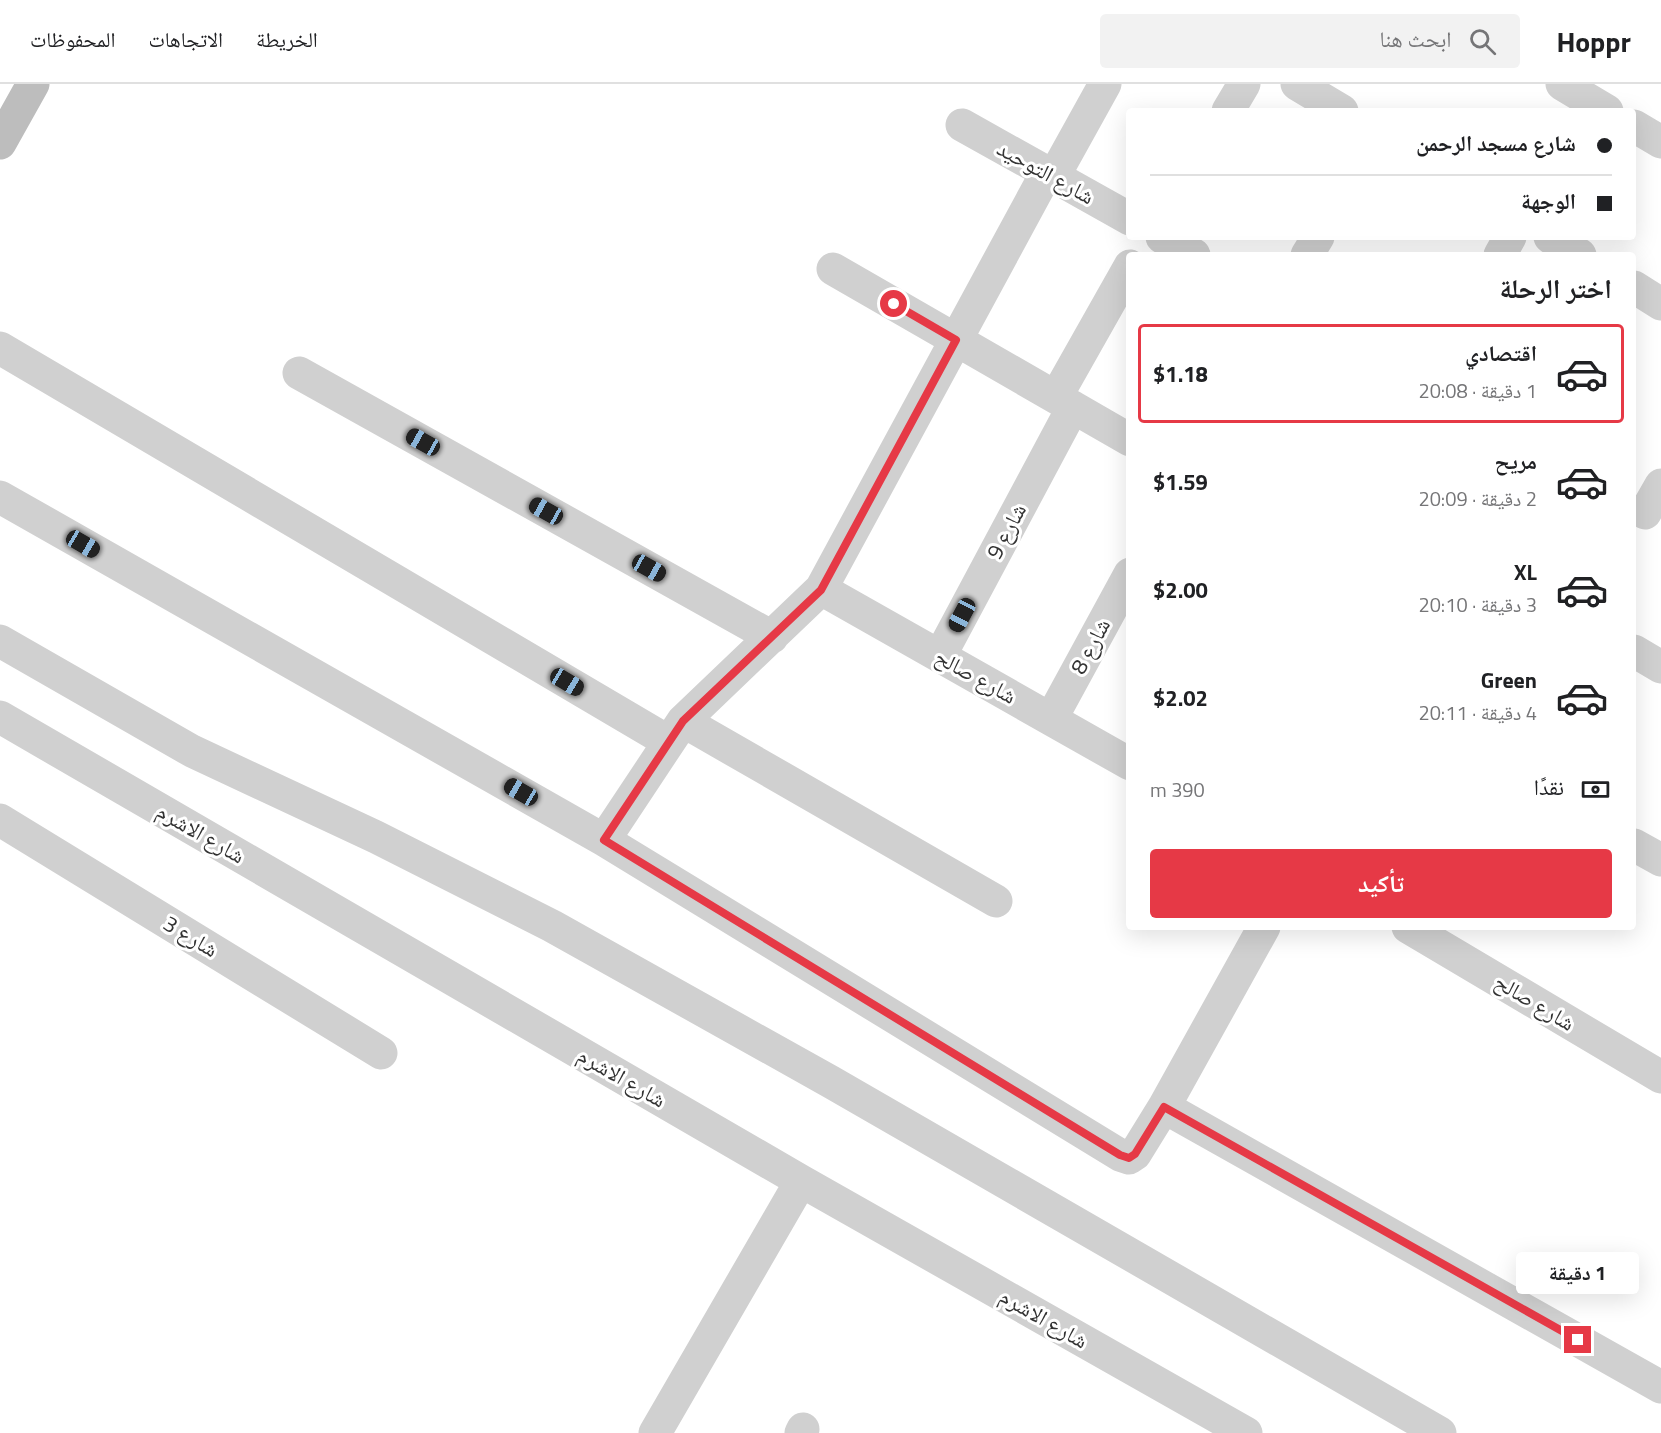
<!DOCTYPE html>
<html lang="ar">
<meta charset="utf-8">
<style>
body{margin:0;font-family:"Titillium Web","Noto Naskh Arabic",sans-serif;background:#f2f2f2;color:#202124;direction:rtl;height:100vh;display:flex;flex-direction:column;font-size:22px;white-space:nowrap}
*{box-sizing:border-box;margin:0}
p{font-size:20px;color:#757577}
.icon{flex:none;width:33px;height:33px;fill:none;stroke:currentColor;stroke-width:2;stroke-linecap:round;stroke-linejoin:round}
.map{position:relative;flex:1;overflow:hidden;direction:ltr}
.side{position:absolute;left:1126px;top:168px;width:510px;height:678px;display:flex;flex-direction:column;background:#fff;border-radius:6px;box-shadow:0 6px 24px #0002;direction:rtl}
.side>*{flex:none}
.banner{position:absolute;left:1126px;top:24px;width:510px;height:132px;border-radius:6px;box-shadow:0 6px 24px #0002;direction:rtl;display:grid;align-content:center;height:132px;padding:0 24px;background:#fff}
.end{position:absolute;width:27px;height:27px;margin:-14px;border:8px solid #e63946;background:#fff;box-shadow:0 0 0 3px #fff}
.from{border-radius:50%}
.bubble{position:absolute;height:42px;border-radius:6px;background:#fff;box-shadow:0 6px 24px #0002;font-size:20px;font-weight:700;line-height:42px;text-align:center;direction:rtl}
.car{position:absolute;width:18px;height:36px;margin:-18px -9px;border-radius:8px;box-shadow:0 0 4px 2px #0007;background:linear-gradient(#222 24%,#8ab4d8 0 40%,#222 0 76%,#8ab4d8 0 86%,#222 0)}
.banner b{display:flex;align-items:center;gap:21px;height:57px;font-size:22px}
.banner b+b{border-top:2px solid #e0e0e0}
.banner i{width:15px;height:15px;background:#202124}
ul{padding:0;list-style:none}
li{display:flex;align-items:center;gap:18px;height:99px;margin:0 12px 9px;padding:0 12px;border:3px solid transparent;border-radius:6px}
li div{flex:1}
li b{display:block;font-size:22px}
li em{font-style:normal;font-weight:700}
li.on{border-color:#e63946}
li>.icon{width:54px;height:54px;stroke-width:1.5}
h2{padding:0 24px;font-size:27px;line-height:72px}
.pay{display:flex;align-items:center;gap:15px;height:66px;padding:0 24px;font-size:22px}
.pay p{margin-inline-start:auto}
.primary-button{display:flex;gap:12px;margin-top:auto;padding:12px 24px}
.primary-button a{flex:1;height:69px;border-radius:6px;background:#e63946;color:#fff;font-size:24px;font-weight:700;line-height:69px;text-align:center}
header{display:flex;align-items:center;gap:36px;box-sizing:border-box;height:84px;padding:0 30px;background:#fff;border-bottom:2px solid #e0e0e0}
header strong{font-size:28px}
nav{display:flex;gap:33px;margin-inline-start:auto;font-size:21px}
.search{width:420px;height:54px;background:#f2f2f2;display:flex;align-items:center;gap:15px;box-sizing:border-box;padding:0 21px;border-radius:6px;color:#757577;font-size:22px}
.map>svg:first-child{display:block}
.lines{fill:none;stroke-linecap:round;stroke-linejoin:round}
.street{stroke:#d0d0d0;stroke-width:33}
.secondary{stroke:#bdbdbd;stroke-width:33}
.route{stroke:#e63946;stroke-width:8}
.labels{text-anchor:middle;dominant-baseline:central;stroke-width:6;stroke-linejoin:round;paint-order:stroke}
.street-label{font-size:22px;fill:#333;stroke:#fff}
</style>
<header>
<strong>Hoppr</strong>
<div class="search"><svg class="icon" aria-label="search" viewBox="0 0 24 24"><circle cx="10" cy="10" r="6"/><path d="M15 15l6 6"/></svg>ابحث هنا</div>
<nav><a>الخريطة</a><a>الاتجاهات</a><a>المحفوظات</a></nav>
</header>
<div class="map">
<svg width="1661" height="1349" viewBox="0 0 1661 1349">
<rect width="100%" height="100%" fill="#fff"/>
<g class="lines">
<path class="street" d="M 1297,0 L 1342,27
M 1562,0 L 1607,27
M 1228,27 L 1244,0
M 962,41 L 1130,135
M 1634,42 L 1661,58
M 1054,92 L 1105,0
M 1162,153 L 1194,171
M 1550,153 L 1580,171
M 1307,171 L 1318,153
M 1500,171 L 1510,153
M 833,185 L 1130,356
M 1634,203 L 1661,220
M 0,264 L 669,658
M 299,289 L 772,553
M 1056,313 L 1130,182
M 0,413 L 604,756 L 683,637 L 821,505 L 1047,88
M 1645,429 L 1661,401
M 821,505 L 1130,680
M 0,557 L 192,667 L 376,753 L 552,842 L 831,998 L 1440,1349
M 1634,567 L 1661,583
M 940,572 L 1073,323
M 0,633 L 801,1097 L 1246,1349
M 1051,635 L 1130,490
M 683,637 L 996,817
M 0,736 L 381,969
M 604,756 L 1120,1071 L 1129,1074 L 1135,1070 L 1164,1023 L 1264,843
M 1634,761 L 1661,776
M 1408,843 L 1661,993
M 1164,1023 L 1661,1303
M 655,1349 L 801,1097
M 801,1349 L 803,1345"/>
<path class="secondary" d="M 0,59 L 33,0"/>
</g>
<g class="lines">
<path class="route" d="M 894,220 L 956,256 L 821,506 L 683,637 L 604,756 L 1120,1071 L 1129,1074 L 1135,1070 L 1164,1023 L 1578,1256"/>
</g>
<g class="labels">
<g class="street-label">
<text transform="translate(1046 88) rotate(29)">شارع التوحيد</text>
<text transform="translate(1006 447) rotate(-62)">شارع 9</text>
<text transform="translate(1090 562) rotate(-62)">شارع 8</text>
<text transform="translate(976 592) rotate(29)">شارع صالح</text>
<text transform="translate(201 749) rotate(30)">شارع الاشرم</text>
<text transform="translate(191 852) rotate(31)">شارع 3</text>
<text transform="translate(1535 918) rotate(31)">شارع صالح</text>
<text transform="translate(622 993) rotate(30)">شارع الاشرم</text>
<text transform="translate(1044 1234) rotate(30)">شارع الاشرم</text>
</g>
</g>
</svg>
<i class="end from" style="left:894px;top:220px"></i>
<i class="end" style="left:1578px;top:1256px"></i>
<div class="bubble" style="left:1516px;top:1168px;width:123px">1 دقيقة</div>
<i class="car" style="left:423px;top:358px;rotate:299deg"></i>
<i class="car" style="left:546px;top:427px;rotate:299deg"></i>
<i class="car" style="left:83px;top:460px;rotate:120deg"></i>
<i class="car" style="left:649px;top:484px;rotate:119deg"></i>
<i class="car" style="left:962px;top:531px;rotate:208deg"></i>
<i class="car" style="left:567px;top:598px;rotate:121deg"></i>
<i class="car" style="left:521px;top:708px;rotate:300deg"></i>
<div class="banner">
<b><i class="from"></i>شارع مسجد الرحمن</b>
<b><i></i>الوجهة</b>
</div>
<section class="side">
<h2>اختر الرحلة</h2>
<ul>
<li class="on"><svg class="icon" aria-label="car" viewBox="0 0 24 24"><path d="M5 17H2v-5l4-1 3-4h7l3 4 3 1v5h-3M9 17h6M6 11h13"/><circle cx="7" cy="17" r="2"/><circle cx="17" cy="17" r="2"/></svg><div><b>اقتصادي</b><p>1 دقيقة · 20:08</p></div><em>$1.18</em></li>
<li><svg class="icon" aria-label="car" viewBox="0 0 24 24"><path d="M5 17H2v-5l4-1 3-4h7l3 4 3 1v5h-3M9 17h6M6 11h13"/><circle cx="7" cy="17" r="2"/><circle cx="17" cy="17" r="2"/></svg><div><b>مريح</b><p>2 دقيقة · 20:09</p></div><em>$1.59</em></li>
<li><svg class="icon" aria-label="car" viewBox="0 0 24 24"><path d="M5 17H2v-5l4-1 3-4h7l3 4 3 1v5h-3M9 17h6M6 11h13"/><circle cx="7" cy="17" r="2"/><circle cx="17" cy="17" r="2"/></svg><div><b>XL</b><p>3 دقيقة · 20:10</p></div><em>$2.00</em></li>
<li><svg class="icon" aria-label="car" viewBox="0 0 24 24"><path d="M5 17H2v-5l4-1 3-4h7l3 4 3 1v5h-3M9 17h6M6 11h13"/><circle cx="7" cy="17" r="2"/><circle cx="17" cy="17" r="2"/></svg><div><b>Green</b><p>4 دقيقة · 20:11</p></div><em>$2.02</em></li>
</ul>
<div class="pay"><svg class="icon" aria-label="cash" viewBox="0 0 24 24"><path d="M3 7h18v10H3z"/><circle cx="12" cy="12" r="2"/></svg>نقدًا<p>390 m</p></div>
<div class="primary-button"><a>تأكيد</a></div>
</section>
</div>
